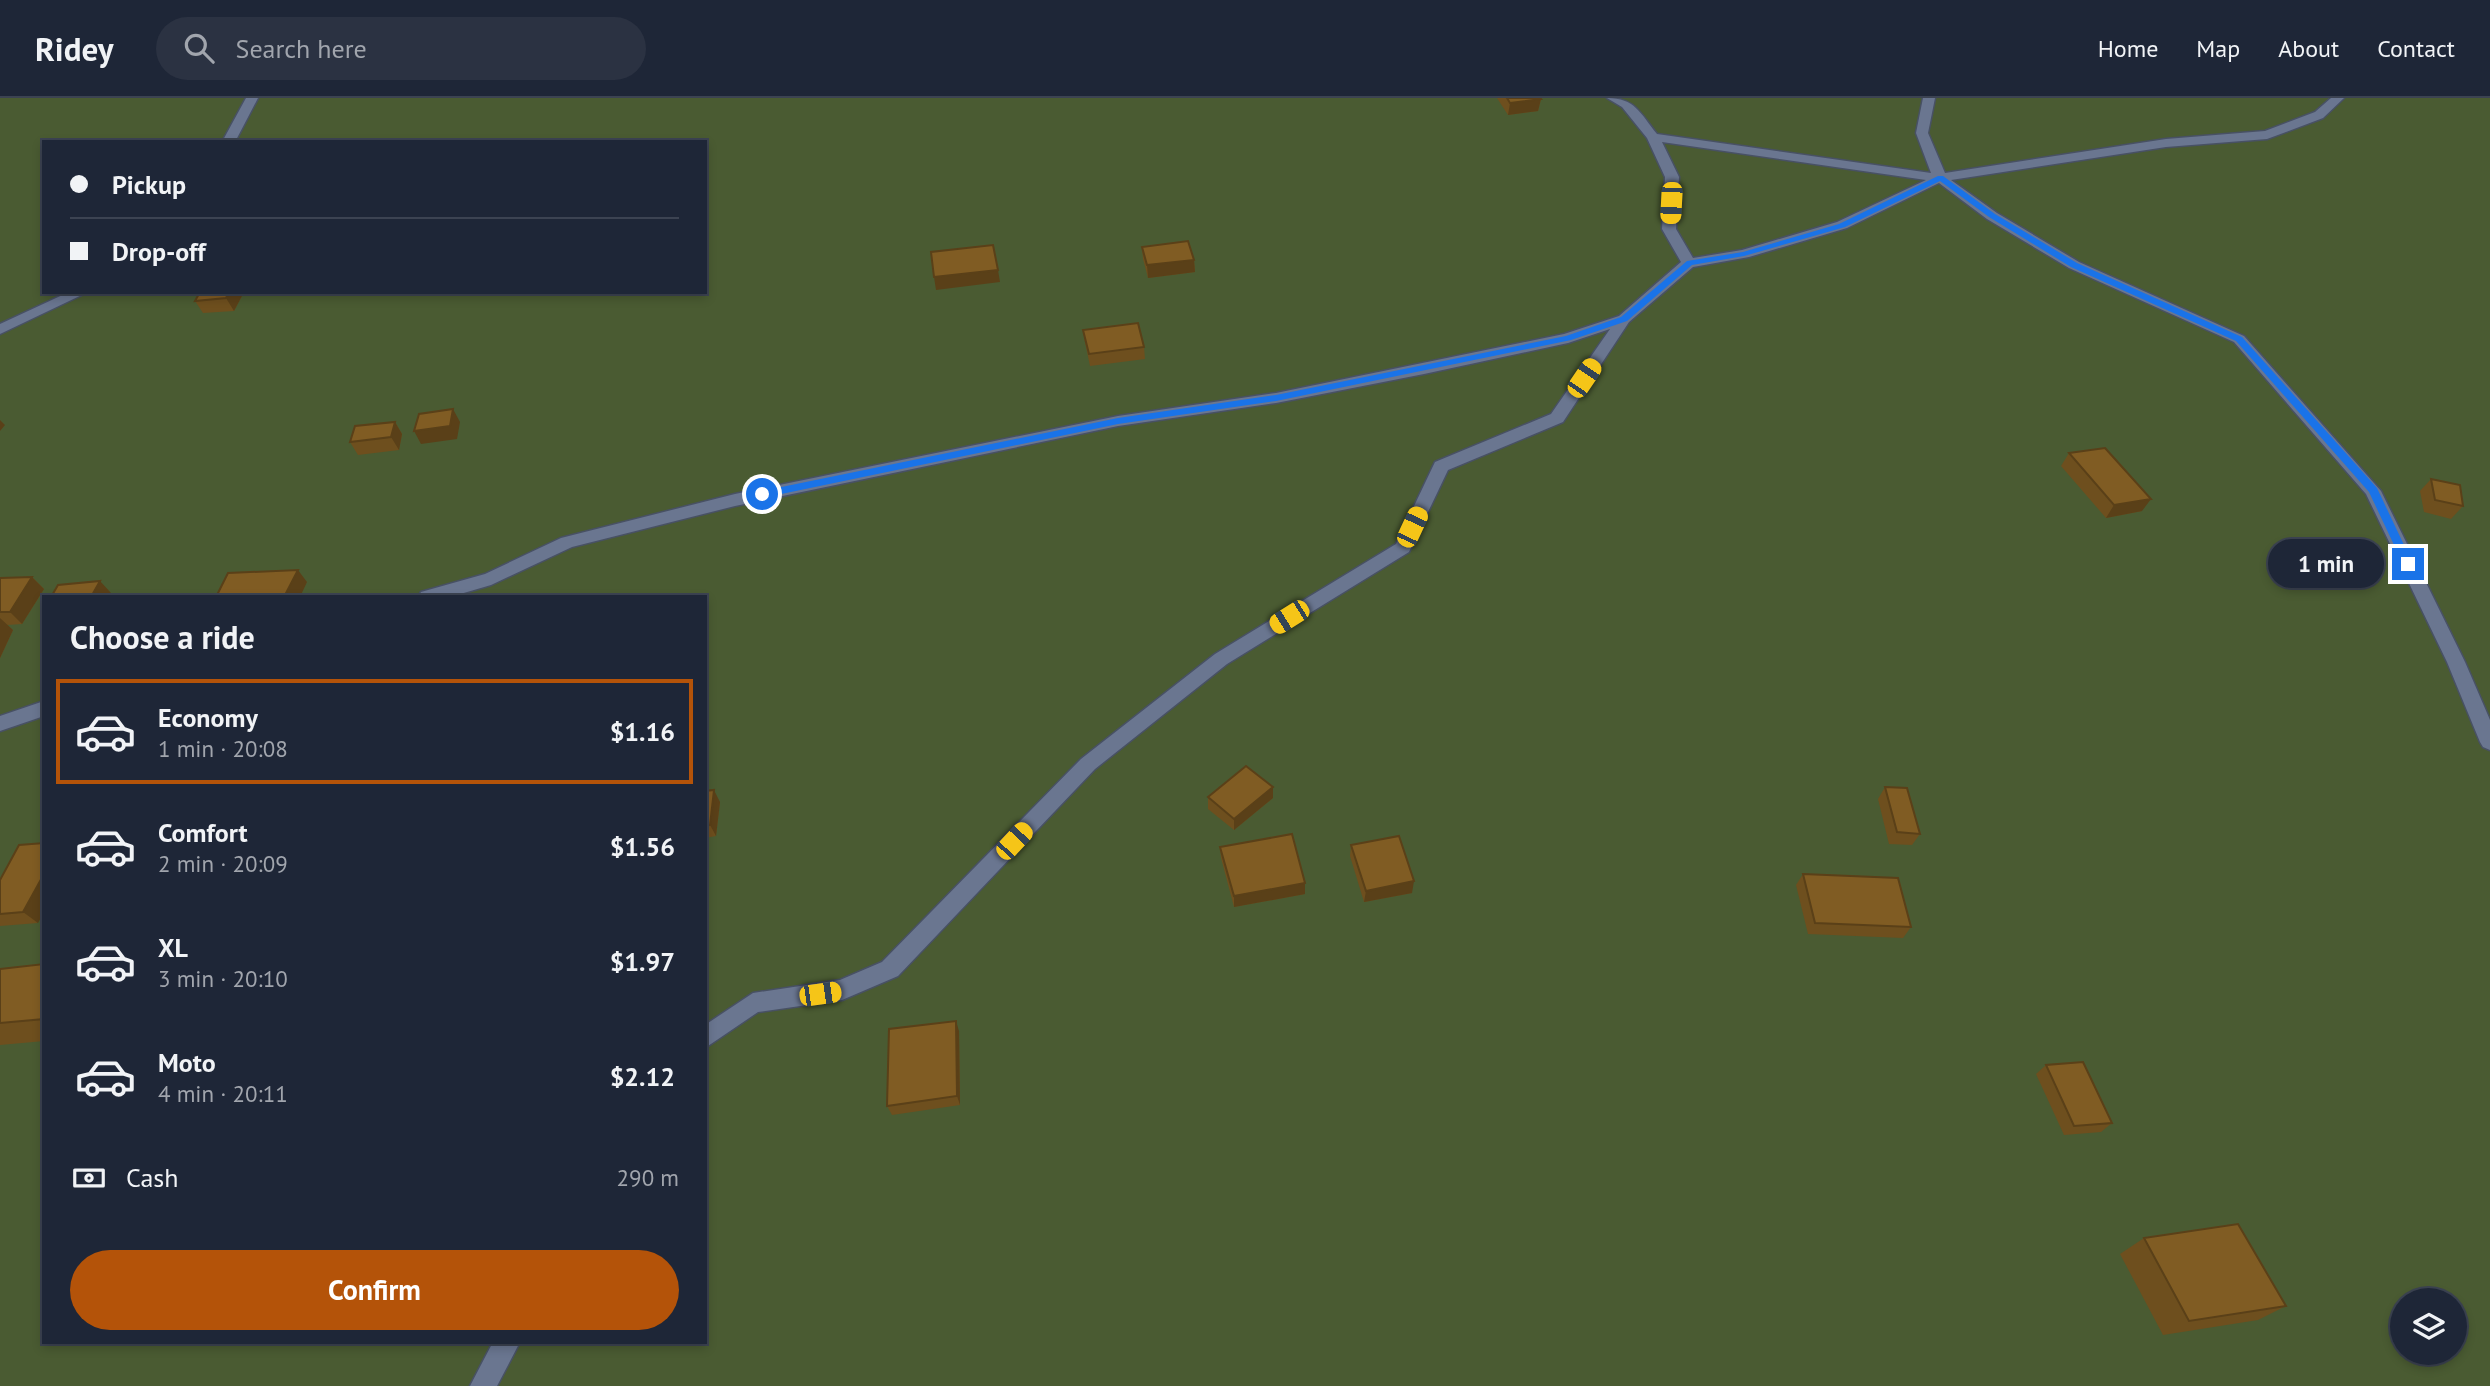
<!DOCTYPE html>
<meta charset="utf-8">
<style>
body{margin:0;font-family:"PT Sans",sans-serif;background:#2b3242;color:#f1f3f6;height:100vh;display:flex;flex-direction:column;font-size:26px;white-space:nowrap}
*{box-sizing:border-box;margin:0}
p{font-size:23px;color:#a1a5ad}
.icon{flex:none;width:38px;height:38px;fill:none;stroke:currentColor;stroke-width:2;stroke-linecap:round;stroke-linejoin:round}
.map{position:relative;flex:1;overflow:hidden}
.sheet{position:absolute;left:42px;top:497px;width:665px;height:749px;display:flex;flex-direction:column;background:#1e2637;border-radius:0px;box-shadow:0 4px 10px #0003,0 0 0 2px #3c4352}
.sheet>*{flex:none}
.hud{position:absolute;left:42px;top:42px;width:665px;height:154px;border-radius:0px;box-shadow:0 4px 10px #0003,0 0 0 2px #3c4352;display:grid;align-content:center;height:154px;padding:0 28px;background:#1e2637}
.tools{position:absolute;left:2390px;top:1190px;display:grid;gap:14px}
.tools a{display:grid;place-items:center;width:77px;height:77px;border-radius:50%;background:#1e2637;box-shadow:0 4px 10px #0003,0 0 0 2px #3c4352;font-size:35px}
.end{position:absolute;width:32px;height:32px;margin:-16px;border:9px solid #1a73e8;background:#fff;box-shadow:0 0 0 4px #fff}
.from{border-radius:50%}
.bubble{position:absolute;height:49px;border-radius:24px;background:#1e2637;box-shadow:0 4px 10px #0003,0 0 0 2px #3c4352;font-size:23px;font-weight:600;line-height:49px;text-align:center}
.car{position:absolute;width:21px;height:42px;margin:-21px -10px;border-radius:9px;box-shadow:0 0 5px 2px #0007;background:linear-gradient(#f5c518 24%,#345 0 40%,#f5c518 0 76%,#345 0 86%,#f5c518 0)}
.hud b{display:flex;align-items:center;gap:24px;height:66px;font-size:26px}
.hud b+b{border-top:2px solid #3c4352}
.hud i{width:18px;height:18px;background:#f1f3f6}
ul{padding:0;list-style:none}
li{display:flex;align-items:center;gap:21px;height:105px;margin:0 14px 10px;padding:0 14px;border:4px solid transparent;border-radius:0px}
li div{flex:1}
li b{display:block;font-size:26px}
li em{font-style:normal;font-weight:600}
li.on{border-color:#b45309}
li>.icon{width:63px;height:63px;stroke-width:1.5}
h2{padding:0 28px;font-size:32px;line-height:84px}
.pay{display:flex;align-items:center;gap:18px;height:77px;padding:0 28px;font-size:26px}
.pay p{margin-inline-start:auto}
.button{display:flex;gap:14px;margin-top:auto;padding:14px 28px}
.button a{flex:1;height:80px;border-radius:42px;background:#b45309;color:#fff;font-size:28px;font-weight:600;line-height:80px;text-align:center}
header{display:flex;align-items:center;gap:42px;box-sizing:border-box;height:98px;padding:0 35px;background:#1e2637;border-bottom:2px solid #3c4352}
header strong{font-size:33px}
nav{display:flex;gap:38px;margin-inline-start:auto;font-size:24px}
.search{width:490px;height:63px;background:#2b3242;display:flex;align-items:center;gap:18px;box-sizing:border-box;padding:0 24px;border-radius:38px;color:#a1a5ad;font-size:26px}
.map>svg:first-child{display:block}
.green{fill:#4a5b32;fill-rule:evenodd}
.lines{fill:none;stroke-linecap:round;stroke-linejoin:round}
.minor-casing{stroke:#485164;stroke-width:3}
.minor{fill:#6a7690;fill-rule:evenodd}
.wall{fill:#6e4f1e}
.shaded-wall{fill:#5a4018}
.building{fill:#805c23;stroke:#5a4018;stroke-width:2}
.route{fill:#1a73e8}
</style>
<header>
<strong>Ridey</strong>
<div class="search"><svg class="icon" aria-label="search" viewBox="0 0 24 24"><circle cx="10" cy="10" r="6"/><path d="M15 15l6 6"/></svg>Search here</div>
<nav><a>Home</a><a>Map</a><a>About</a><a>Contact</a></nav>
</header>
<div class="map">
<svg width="2490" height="1288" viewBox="0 0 2490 1288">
<rect width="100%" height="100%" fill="#283349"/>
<path class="green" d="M 0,0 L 2490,0 L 2490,1288 L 0,1288 ZM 44,44 L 705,44 L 705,194 L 44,194 ZM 44,499 L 705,499 L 705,1244 L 44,1244 ZM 2403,1202 L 2455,1202 L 2455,1255 L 2403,1255 Z"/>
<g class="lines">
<g class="minor-casing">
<path id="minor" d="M 246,0 L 258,0 L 235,44 L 222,44 Z
M 1607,0 C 1635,0 1640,15 1657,36 L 1931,75 L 1916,35 L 1923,0 L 1935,0 L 1928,35 L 1945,75 L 2166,41 L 2265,33 L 2315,14 L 2331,0 L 2344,0 L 2323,20 L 2267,41 L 2166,49 L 1951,82 L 1997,115 L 2079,164 L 2244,238 L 2381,393 L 2465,564 L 2490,622 L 2490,652 L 2483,649 L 2480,644 L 2447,564 L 2366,396 L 2234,244 L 2069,170 L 1987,121 L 1939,85 L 1847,130 L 1749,159 L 1693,169 L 1629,224 L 1563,324 L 1448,372 L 1409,454 L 1227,566 L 1095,671 L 898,878 L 842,902 L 758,914 L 705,950 L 705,927 L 753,895 L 840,882 L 882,864 L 1081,661 L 1215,556 L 1396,446 L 1435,364 L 1551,316 L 1610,231 L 1568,245 L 1424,276 L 1276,305 L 1118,328 L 735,408 L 572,449 L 491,487 L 450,499 L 418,499 L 421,494 L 485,476 L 561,440 L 735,396 L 1118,318 L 1276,295 L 1564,236 L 1619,218 L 1681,164 L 1662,131 L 1665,79 L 1647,40 L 1622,9 ZM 1662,44 L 1926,82 L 1837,124 L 1742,152 L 1693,160 L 1676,131 L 1679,79 Z
M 69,194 L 88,194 L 0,236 L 0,226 Z
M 44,603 L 44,618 L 0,633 L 0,618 Z
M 493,1244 L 520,1244 L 497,1288 L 470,1288 Z"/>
</g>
<use href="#minor" class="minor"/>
</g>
<path class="wall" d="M 1497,0 L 1540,0 L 1541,1 L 1538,13 L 1508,17 Z
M 1142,149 L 1194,162 L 1195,174 L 1148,180 L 1143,161 Z
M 244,194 L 234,213 L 203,215 L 195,203 Z
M 1083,232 L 1144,249 L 1145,261 L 1090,268 L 1085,244 Z
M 395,324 L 402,336 L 399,352 L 358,357 L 350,344 Z
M 2069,355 L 2142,413 L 2106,420 L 2061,368 Z
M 2431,381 L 2463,408 L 2451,421 L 2424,414 L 2420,393 Z
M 32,479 L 44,491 L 22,526 L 7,527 L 13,532 L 0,560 L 0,480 Z
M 1273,689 L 1273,700 L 1234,732 L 1208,711 L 1208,699 Z
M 1885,689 L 1920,736 L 1912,747 L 1889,746 L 1878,701 Z
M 705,693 L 720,704 L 716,738 L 705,740 Z
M 1351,747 L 1412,795 L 1364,804 L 1350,758 Z
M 1220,749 L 1305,796 L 1234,809 L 1221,760 Z
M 1803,776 L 1911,829 L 1903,840 L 1808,836 L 1796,787 Z
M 0,782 L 38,825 L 0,828 Z
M 44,866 L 44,943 L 0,947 L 0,871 Z
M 959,933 L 960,1007 L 892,1017 L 887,1008 Z
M 2046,967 L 2112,1025 L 2101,1034 L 2064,1037 L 2036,976 Z
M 2144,1140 L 2286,1208 L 2258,1222 L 2163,1237 L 2120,1156 Z"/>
<path class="shaded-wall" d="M 1541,1 L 1538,13 L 1508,17 L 1510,5 Z
M 1194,162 L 1195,174 L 1148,180 L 1147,167 Z
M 998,172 L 1000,184 L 936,192 L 934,179 Z
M 229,194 L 244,194 L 234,213 L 226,200 Z
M 453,311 L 460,324 L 457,341 L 421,346 L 414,333 Z
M 0,322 L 5,327 L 0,333 Z
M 395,324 L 402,336 L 399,352 L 391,339 Z
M 2151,401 L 2142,413 L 2106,420 L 2114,407 Z
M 298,472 L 307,484 L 300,499 L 284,499 Z
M 32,479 L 44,491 L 22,526 L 10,514 Z
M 100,483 L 111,495 L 109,499 L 91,499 Z
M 0,520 L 13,532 L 0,560 Z
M 1273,689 L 1273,700 L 1234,732 L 1234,721 Z
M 714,692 L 720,704 L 716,738 L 710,727 Z
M 44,776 L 44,814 L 38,825 L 23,814 Z
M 1414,783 L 1412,795 L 1364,804 L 1366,793 Z
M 1305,785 L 1305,796 L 1234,809 L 1234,798 Z
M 956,923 L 959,933 L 960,1007 L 957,998 Z"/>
<path class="building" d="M 1507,0 L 1540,0 L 1541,1 L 1510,5 Z
M 1188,143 L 1194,162 L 1147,167 L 1142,149 Z
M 993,147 L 998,172 L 934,179 L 931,154 Z
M 200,194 L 229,194 L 226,200 L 195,203 Z
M 1138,225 L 1144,249 L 1089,256 L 1083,232 Z
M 453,311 L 450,328 L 414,333 L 419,316 Z
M 395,324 L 391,339 L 350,344 L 355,328 Z
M 2105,350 L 2151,401 L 2114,407 L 2069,355 Z
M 2431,381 L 2460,387 L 2463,408 L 2435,402 Z
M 298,472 L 284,499 L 216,499 L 228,475 Z
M 32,479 L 10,514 L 0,514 L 0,480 Z
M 100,483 L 91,499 L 51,499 L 58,487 Z
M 1246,668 L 1273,689 L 1234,721 L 1208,699 Z
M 1885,689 L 1907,690 L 1920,736 L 1897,734 Z
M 714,692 L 710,727 L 705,728 L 705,693 Z
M 1292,736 L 1305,785 L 1234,798 L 1220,749 Z
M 1399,738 L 1414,783 L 1366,793 L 1351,747 Z
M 44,745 L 44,776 L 23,814 L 0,816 L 0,782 L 19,747 Z
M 1803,776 L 1898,780 L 1911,829 L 1815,825 Z
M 44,866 L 44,921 L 0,925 L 0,871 Z
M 956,923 L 957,998 L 887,1008 L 889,931 Z
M 2083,964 L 2112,1025 L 2074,1028 L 2046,967 Z
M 2238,1126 L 2286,1208 L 2189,1223 L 2144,1140 Z"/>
<path class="route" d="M 1938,78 L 1943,78 L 1995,116 L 2077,165 L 2242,239 L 2377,390 L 2413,466 L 2412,469 L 2403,466 L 2369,394 L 2236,243 L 2071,169 L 1989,119 L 1940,83 L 1845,129 L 1744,158 L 1692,167 L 1627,223 L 1571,242 L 1276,303 L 1118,326 L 762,400 L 757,396 L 762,393 L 1118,320 L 1276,297 L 1566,238 L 1621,219 L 1687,163 L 1743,154 L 1839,126 Z"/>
</svg>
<div class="tools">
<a><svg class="icon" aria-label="layers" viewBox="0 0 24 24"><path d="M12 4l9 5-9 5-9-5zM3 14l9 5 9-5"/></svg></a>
</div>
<i class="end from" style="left:762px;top:396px"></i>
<i class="end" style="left:2408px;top:466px"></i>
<div class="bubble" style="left:2268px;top:441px;width:116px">1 min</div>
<i class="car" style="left:1671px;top:105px;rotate:183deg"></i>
<i class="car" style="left:1584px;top:280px;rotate:34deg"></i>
<i class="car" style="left:1412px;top:429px;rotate:25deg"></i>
<i class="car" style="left:1289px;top:519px;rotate:238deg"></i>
<i class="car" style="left:1014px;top:743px;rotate:43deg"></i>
<i class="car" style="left:820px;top:896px;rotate:82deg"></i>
<div class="hud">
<b><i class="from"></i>Pickup</b>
<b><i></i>Drop-off</b>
</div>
<section class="sheet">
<h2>Choose a ride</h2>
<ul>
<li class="on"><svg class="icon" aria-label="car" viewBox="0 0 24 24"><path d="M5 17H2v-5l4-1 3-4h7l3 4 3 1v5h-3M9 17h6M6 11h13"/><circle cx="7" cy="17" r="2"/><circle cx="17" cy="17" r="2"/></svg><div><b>Economy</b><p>1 min · 20:08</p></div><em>$1.16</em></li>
<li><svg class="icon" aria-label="car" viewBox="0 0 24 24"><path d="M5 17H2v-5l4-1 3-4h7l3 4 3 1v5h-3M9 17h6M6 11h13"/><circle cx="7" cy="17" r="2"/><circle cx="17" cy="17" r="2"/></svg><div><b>Comfort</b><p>2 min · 20:09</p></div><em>$1.56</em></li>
<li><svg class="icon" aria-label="car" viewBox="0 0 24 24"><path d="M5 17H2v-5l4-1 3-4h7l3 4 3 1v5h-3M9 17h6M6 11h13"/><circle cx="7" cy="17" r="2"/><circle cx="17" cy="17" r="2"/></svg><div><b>XL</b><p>3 min · 20:10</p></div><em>$1.97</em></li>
<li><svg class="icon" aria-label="car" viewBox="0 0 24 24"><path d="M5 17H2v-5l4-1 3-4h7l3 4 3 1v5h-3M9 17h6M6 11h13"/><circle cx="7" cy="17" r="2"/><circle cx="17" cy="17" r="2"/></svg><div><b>Moto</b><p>4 min · 20:11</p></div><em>$2.12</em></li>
</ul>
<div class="pay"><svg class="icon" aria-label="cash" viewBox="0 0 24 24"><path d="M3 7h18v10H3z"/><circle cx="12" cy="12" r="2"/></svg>Cash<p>290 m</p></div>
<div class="button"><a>Confirm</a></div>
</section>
</div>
